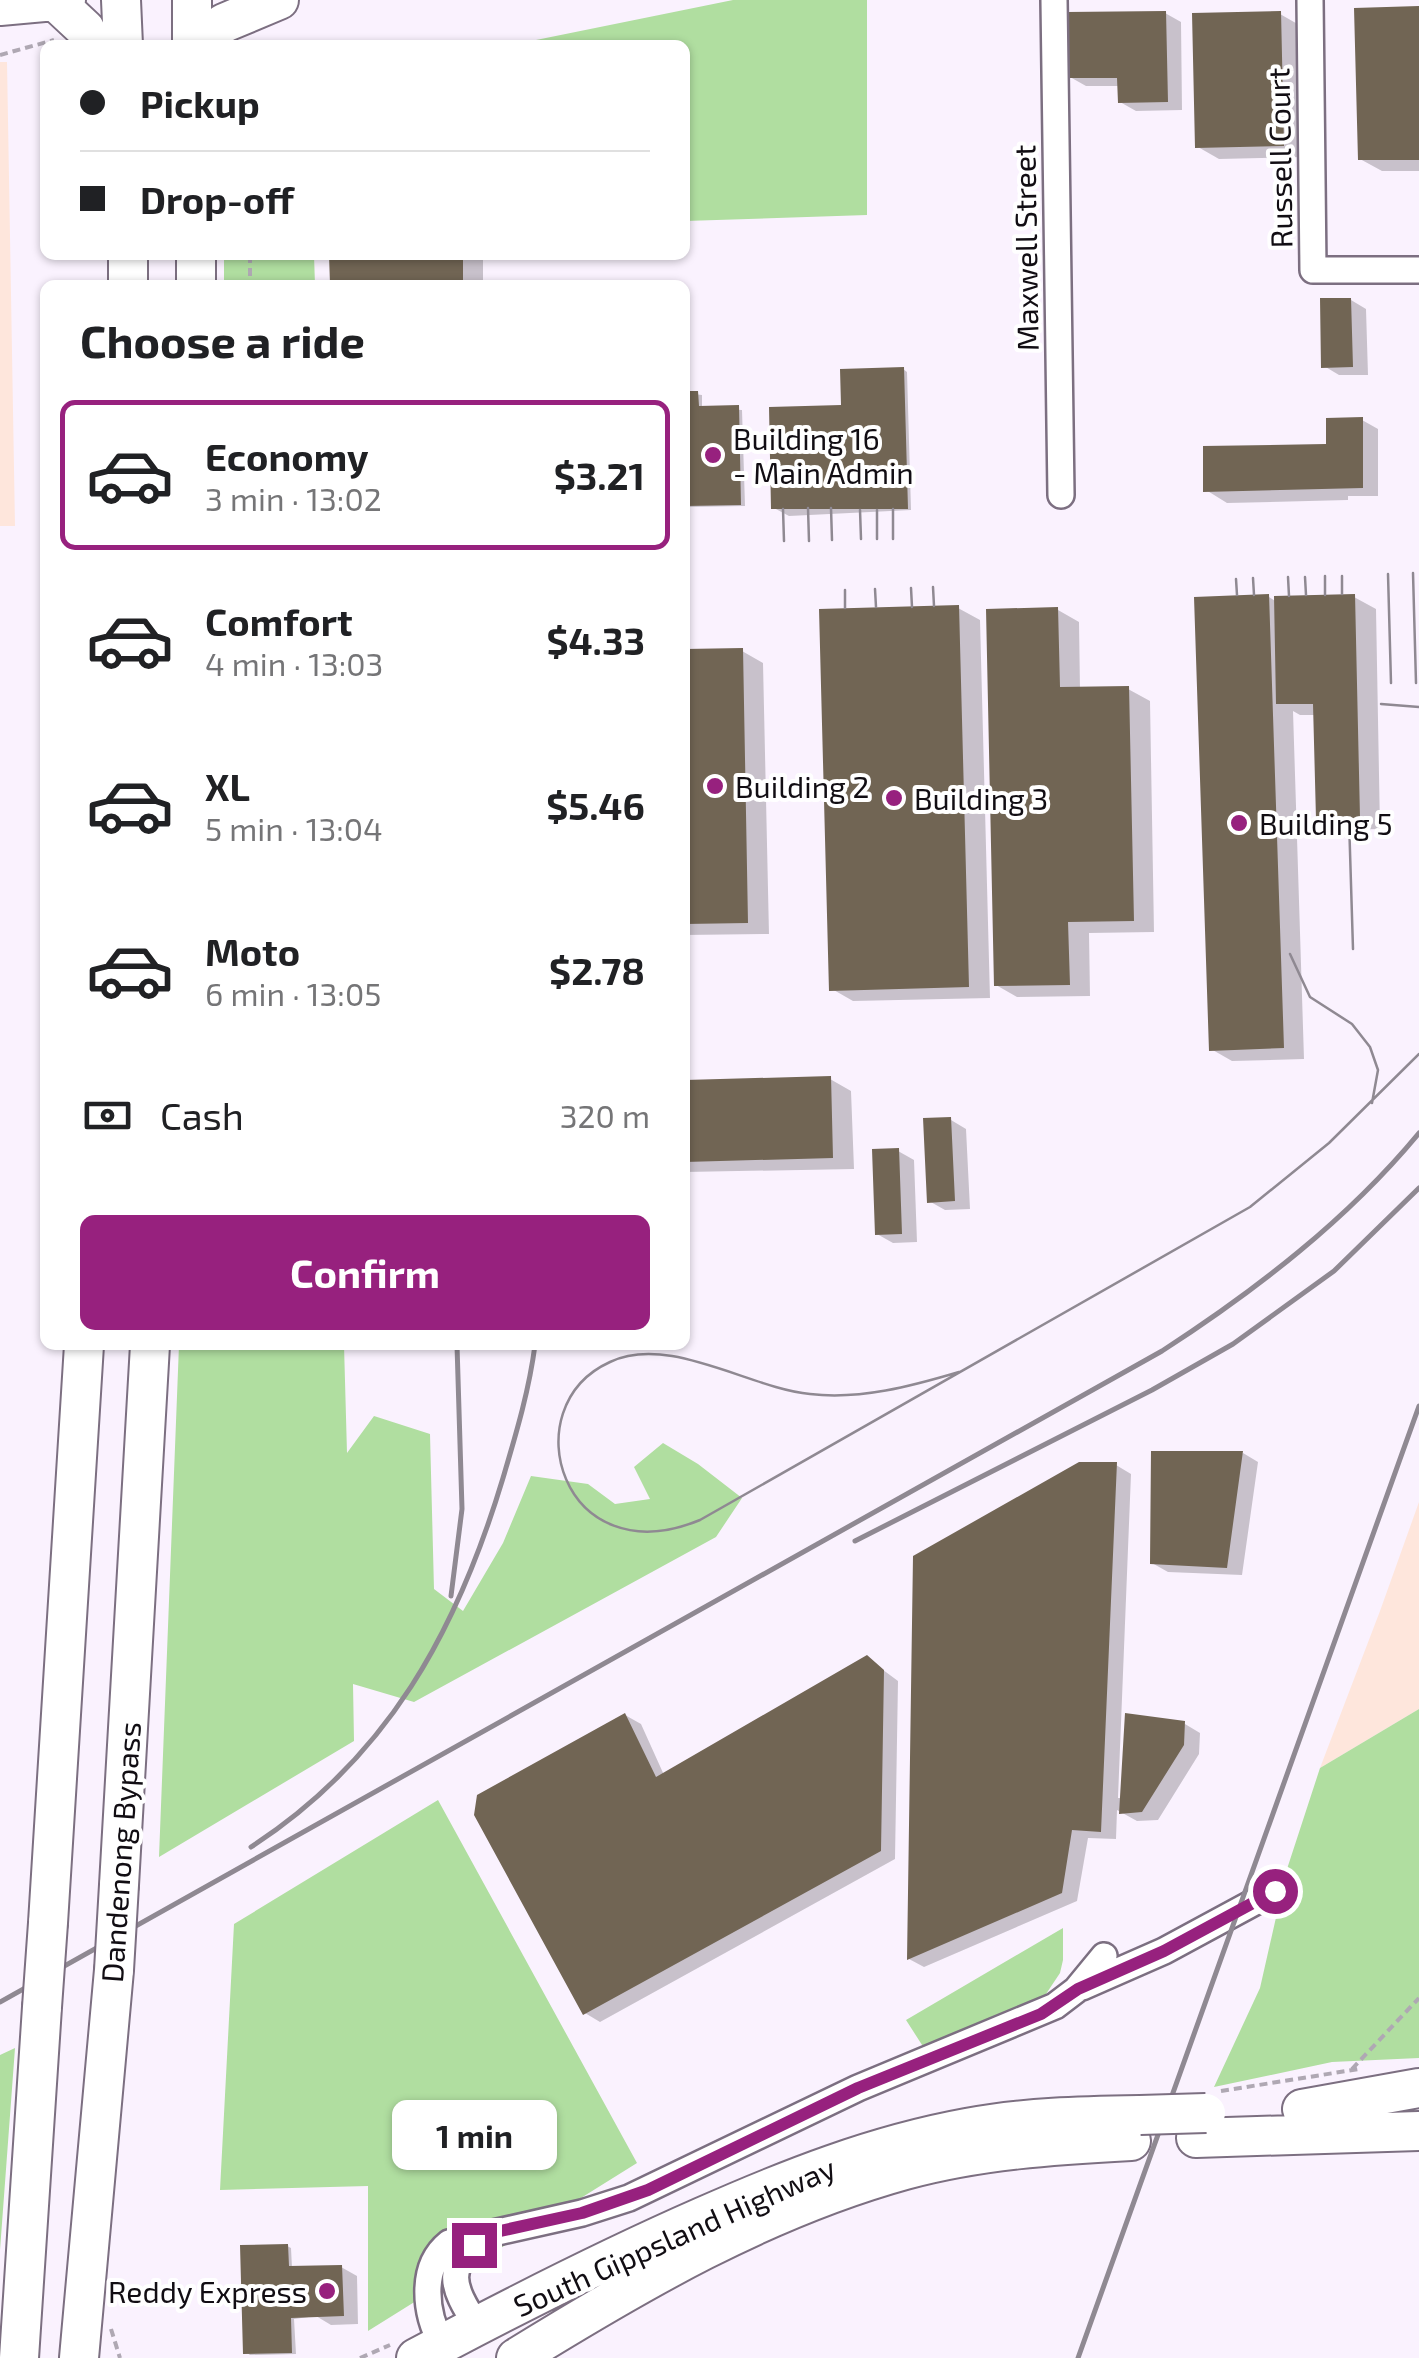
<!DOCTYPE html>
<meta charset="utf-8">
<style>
body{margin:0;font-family:"Exo 2",sans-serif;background:#f2f2f2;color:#202124;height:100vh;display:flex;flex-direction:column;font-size:38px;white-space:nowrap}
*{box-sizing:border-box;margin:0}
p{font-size:32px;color:#757577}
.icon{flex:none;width:55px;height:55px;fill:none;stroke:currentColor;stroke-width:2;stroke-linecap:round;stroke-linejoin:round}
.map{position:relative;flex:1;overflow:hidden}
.panel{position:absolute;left:40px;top:280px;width:650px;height:1070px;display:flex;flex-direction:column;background:#fff;border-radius:15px;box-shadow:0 2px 8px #0004}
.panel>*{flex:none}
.hud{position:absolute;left:40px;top:40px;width:650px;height:220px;border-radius:15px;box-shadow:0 2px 8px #0004;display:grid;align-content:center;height:220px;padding:0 40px;background:#fff}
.end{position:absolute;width:45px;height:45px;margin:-22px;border:12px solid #97217e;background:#fff;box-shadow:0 0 0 5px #fff}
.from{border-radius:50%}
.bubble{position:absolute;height:70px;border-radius:15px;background:#fff;box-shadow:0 2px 8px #0004;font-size:32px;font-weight:700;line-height:70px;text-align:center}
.hud b{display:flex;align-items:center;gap:35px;height:95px;font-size:38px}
.hud b+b{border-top:2px solid #e0e0e0}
.hud i{width:25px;height:25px;background:#202124}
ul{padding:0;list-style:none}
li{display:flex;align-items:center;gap:30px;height:150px;margin:0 20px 15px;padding:0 20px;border:5px solid transparent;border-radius:15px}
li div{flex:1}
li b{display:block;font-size:38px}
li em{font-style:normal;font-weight:700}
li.active{border-color:#97217e}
li>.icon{width:90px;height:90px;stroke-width:1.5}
h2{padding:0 40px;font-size:45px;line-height:120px}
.pay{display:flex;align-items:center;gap:25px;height:110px;padding:0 40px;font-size:38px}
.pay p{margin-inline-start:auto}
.primary-button{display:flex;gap:20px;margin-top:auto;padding:20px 40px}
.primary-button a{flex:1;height:115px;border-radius:15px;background:#97217e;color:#fff;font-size:40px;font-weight:700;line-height:115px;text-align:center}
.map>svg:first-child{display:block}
.commercial{fill:#fee6dc}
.green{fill:#b0dea0}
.shadow{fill:#0003}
.building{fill:#716554}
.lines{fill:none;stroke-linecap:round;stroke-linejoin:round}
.minor-casing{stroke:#7c6f81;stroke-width:30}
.highway-casing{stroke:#7c6f81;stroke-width:42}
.path{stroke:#afa8b3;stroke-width:4;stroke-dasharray:8 5;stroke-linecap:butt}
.minor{stroke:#fff;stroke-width:25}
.highway{stroke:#fff;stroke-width:38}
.tram{stroke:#8f8992;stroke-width:2.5}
.rail{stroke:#8f8992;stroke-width:5}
.highway-bridge-casing{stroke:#7c6f81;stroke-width:42;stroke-linecap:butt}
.highway-bridge{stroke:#fff;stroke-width:38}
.route{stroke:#97217e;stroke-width:12}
.poi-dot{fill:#97217e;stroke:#fff;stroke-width:4}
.labels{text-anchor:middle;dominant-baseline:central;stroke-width:8;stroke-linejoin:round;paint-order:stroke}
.street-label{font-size:30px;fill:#110d13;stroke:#fff}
.poi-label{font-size:30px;fill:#110d13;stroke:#fff;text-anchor:start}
</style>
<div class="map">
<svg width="1419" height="2358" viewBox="0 0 1419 2358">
<rect width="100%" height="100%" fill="#faf2fe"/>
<path class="commercial" d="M 0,62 L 7,62 L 15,526 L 0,526 Z
M 1419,1502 L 1419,1709 L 1320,1768 L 1380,1611 Z"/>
<path class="green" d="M 733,0 L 867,0 L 867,215 L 685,221 L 685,45 L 516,45 L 515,40 L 536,40 Z
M 224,255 L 314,255 L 315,285 L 224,285 Z
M 179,1345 L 344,1345 L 347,1453 L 374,1416 L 430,1434 L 434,1589 L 463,1611 L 503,1543 L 531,1476 L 588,1484 L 615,1504 L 650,1499 L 634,1467 L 663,1443 L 698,1464 L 742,1498 L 716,1537 L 414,1702 L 353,1684 L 354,1741 L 159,1857 Z
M 1419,1709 L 1419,2058 L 1332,2062 L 1214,2087 L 1260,1988 L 1287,1869 L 1320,1768 Z
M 438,1800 L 637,2163 L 368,2331 L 368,2186 L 220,2190 L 234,1924 Z
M 1063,1928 L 1063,1960 L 1060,1973 L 1042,2000 L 924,2048 L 906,2020 Z
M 15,2048 L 0,2250 L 0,2055 Z"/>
<path class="shadow" d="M 1419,8 L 1419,171 L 1382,171 L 1360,159 Z
M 1165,13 L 1181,22 L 1182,110 L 1136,111 L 1120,102 L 1120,86 L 1086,86 L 1070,77 Z
M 1280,14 L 1301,26 L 1304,157 L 1219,159 L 1198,147 Z
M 332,255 L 483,255 L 483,285 L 337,285 L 333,282 Z
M 1351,300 L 1366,309 L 1368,375 L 1339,375 L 1324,366 Z
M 903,369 L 907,372 L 911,510 L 789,516 L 774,508 L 843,408 Z
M 685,393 L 702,395 L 702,408 L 742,410 L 745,506 L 685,507 Z
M 1362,420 L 1378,429 L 1378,496 L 1348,496 L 1348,500 L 1227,503 L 1206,490 L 1329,446 Z
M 1269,597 L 1277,602 L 1354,597 L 1376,609 L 1380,829 L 1340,830 L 1318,818 L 1316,715 L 1300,715 L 1293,711 L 1304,1059 L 1232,1061 L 1211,1049 Z
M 958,608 L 980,620 L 990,998 L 853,1001 L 832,989 Z
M 1058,610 L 1079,622 L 1080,690 L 1128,689 L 1150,701 L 1154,932 L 1089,933 L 1090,996 L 1017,997 L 996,985 Z
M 742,651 L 763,663 L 769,934 L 685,935 L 685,652 Z
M 830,1079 L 851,1091 L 854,1169 L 685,1172 L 685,1083 Z
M 951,1120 L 966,1129 L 970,1209 L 945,1210 L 929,1201 Z
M 898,1151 L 914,1160 L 917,1242 L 893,1243 L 877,1234 Z
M 1243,1453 L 1258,1462 L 1242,1575 L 1168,1572 L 1152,1563 Z
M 1116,1465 L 1131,1474 L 1118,1798 L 1122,1798 L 1185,1724 L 1200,1733 L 1199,1754 L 1158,1820 L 1137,1821 L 1117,1810 L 1116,1839 L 1088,1838 L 1077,1901 L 924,1967 L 909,1959 Z
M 867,1658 L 898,1681 L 895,1859 L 600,2022 L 585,2013 L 625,1715 L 641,1724 L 664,1775 Z
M 287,2246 L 291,2248 L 292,2268 L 341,2267 L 357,2276 L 358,2324 L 331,2325 L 316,2316 L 294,2319 L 296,2354 L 250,2355 L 246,2352 Z"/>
<path class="building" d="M 1419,6 L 1419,160 L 1358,160 L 1354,8 Z
M 1166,11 L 1168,102 L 1118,103 L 1117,78 L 1067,78 L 1067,12 Z
M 1281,11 L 1284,146 L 1195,148 L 1192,13 Z
M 329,255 L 463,255 L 463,281 L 330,284 Z
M 1320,298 L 1351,298 L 1353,367 L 1321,368 Z
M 904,367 L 908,509 L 771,509 L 769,407 L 841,405 L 840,369 Z
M 685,391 L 698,391 L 699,406 L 739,405 L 741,505 L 685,506 Z
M 1363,417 L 1363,488 L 1203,492 L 1203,446 L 1326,444 L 1326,418 Z
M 1269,594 L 1284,1048 L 1209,1051 L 1194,597 Z
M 1355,594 L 1360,818 L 1316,819 L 1313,704 L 1276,704 L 1274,596 Z
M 959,605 L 969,987 L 829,991 L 819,609 Z
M 1058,607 L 1060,687 L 1129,686 L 1134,921 L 1068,922 L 1070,985 L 994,986 L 986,609 Z
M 743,648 L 748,923 L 685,924 L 685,649 Z
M 831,1076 L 833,1158 L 685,1162 L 685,1080 Z
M 951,1117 L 955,1201 L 927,1203 L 923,1118 Z
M 899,1148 L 902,1234 L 875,1235 L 872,1149 Z
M 1151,1451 L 1243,1451 L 1227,1568 L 1150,1564 Z
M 1079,1462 L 1117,1462 L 1101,1832 L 1072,1830 L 1062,1893 L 907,1960 L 913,1556 Z
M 867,1655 L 884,1670 L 881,1851 L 583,2015 L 474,1815 L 477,1795 L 625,1713 L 656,1777 Z
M 1125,1713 L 1185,1721 L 1184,1745 L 1142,1812 L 1119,1814 Z
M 288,2244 L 289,2266 L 342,2265 L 344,2316 L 291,2318 L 292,2353 L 243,2354 L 240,2245 Z"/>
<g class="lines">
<g class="minor-casing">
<path id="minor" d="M 1054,0 L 1061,495
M 1310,0 L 1313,270 L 1419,270
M 1082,1987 L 1164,1951 L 1275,1891
M 477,2326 C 451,2285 443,2267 486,2235
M 442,2344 C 425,2314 419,2267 449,2243 L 582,2213 L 629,2198 L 858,2088 L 1055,2006 L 1076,1990 L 1104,1956"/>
</g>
<g class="highway-casing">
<path id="highway" d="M 121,0 L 123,45
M 192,0 L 192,45
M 55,1 L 85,29 L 93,45
M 0,6 L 66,0
M 196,45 L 224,23 L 279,0
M 128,285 L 128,255
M 196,285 L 196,255
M 119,1885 L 150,1345
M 48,1923 L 84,1345
M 1302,2109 L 1419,2088
M 1196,2138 L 1419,2131
M 19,2358 L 42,2007
M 79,2358 L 114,1970
M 416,2358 C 510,2308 604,2260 702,2217 C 788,2179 874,2145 967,2128 C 1024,2117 1082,2116 1140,2115
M 516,2358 C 639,2282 764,2209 905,2170 C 978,2150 1055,2145 1131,2141"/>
</g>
<path class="path" d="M 0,55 L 54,40
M 250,255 L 250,285
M 1352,2069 L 1419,1998
M 1221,2091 L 1359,2069
M 111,2329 L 120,2358
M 360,2358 L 390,2345"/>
<use href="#minor" class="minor"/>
<use href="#highway" class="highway"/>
<path class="tram" d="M 808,508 L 809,541
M 831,508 L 832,540
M 783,509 L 784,541
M 893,509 L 893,539
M 860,510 L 861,539
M 877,510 L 877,539
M 1413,573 L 1416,683
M 1388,574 L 1391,683
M 1325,576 L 1325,595
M 1342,576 L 1342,594
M 1288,577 L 1289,596
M 1305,577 L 1306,595
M 1253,578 L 1254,595
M 1236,579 L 1237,595
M 933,587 L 934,606
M 911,588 L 912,607
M 875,589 L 876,607
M 845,590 L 845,608
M 1381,704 L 1419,707
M 1349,819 L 1353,949
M 1290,954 L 1310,997 L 1352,1024 L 1370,1047 L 1378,1070 L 1372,1103
M 959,1372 C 912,1386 860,1400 810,1394 C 749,1388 669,1334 610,1362 C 511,1407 562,1577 700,1520 L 1250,1207 L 1329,1143 L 1419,1054"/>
<path class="rail" d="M 855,1541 L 1152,1390 L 1233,1344 L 1334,1271 L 1419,1188
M 451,1596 L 462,1509 L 457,1345
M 251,1847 C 388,1758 457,1631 503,1478 C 516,1434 529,1391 535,1345
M 0,2002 L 1162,1351 C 1256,1290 1347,1220 1419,1133
M 1078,2358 L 1419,1406"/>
<g class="highway-bridge-casing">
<path id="highway-bridge" d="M 114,1970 L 119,1885
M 42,2007 L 48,1923
M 1140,2115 L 1206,2113"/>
</g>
<use href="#highway-bridge" class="highway-bridge"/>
</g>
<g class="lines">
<path class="route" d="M 474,2245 L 491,2233 L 582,2213 L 648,2190 L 858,2088 L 1041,2014 L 1078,1989 L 1164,1951 L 1275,1891"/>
</g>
<g class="poi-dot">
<circle cx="713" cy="455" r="10"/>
<circle cx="715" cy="786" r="10"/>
<circle cx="894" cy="798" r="10"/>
<circle cx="1239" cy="823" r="10"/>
<circle cx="327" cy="2291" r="10"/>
</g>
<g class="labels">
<g class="street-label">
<text transform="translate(1279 158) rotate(-91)">Russell Court</text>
<text transform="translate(1025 248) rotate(-91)">Maxwell Street</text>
<text transform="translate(120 1852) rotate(-86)">Dandenong Bypass</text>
<text transform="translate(674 2236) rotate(-24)">South Gippsland Highway</text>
</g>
<g class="poi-label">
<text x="733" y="438">Building 16<tspan x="733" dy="34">- Main Admin</tspan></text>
<text x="735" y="786">Building 2</text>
<text x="914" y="798">Building 3</text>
<text x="1259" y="823">Building 5</text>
<text x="307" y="2291" text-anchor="end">Reddy Express</text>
</g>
</g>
</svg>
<i class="end from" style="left:1275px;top:1891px"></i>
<i class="end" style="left:474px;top:2245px"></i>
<div class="bubble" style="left:392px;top:2100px;width:165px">1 min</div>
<div class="hud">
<b><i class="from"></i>Pickup</b>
<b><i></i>Drop-off</b>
</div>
<section class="panel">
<h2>Choose a ride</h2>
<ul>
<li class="active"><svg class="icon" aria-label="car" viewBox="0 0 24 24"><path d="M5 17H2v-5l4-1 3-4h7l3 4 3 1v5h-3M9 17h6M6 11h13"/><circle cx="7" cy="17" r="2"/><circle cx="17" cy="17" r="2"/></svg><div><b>Economy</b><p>3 min · 13:02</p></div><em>$3.21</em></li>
<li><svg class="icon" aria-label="car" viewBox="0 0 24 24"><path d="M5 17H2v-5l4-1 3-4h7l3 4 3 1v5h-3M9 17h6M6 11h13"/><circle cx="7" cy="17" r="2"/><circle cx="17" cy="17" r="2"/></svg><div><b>Comfort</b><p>4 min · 13:03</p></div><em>$4.33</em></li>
<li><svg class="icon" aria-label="car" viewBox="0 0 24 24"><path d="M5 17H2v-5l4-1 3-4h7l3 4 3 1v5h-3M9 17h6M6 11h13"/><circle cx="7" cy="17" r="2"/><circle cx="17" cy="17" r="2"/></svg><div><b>XL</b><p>5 min · 13:04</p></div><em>$5.46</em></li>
<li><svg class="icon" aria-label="car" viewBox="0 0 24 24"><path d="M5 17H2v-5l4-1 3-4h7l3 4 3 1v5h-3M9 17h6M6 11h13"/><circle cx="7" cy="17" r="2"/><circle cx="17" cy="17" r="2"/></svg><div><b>Moto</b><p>6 min · 13:05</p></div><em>$2.78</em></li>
</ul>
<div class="pay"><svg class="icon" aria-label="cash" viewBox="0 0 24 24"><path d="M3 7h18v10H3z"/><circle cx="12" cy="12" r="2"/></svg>Cash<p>320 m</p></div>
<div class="primary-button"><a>Confirm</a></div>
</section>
</div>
